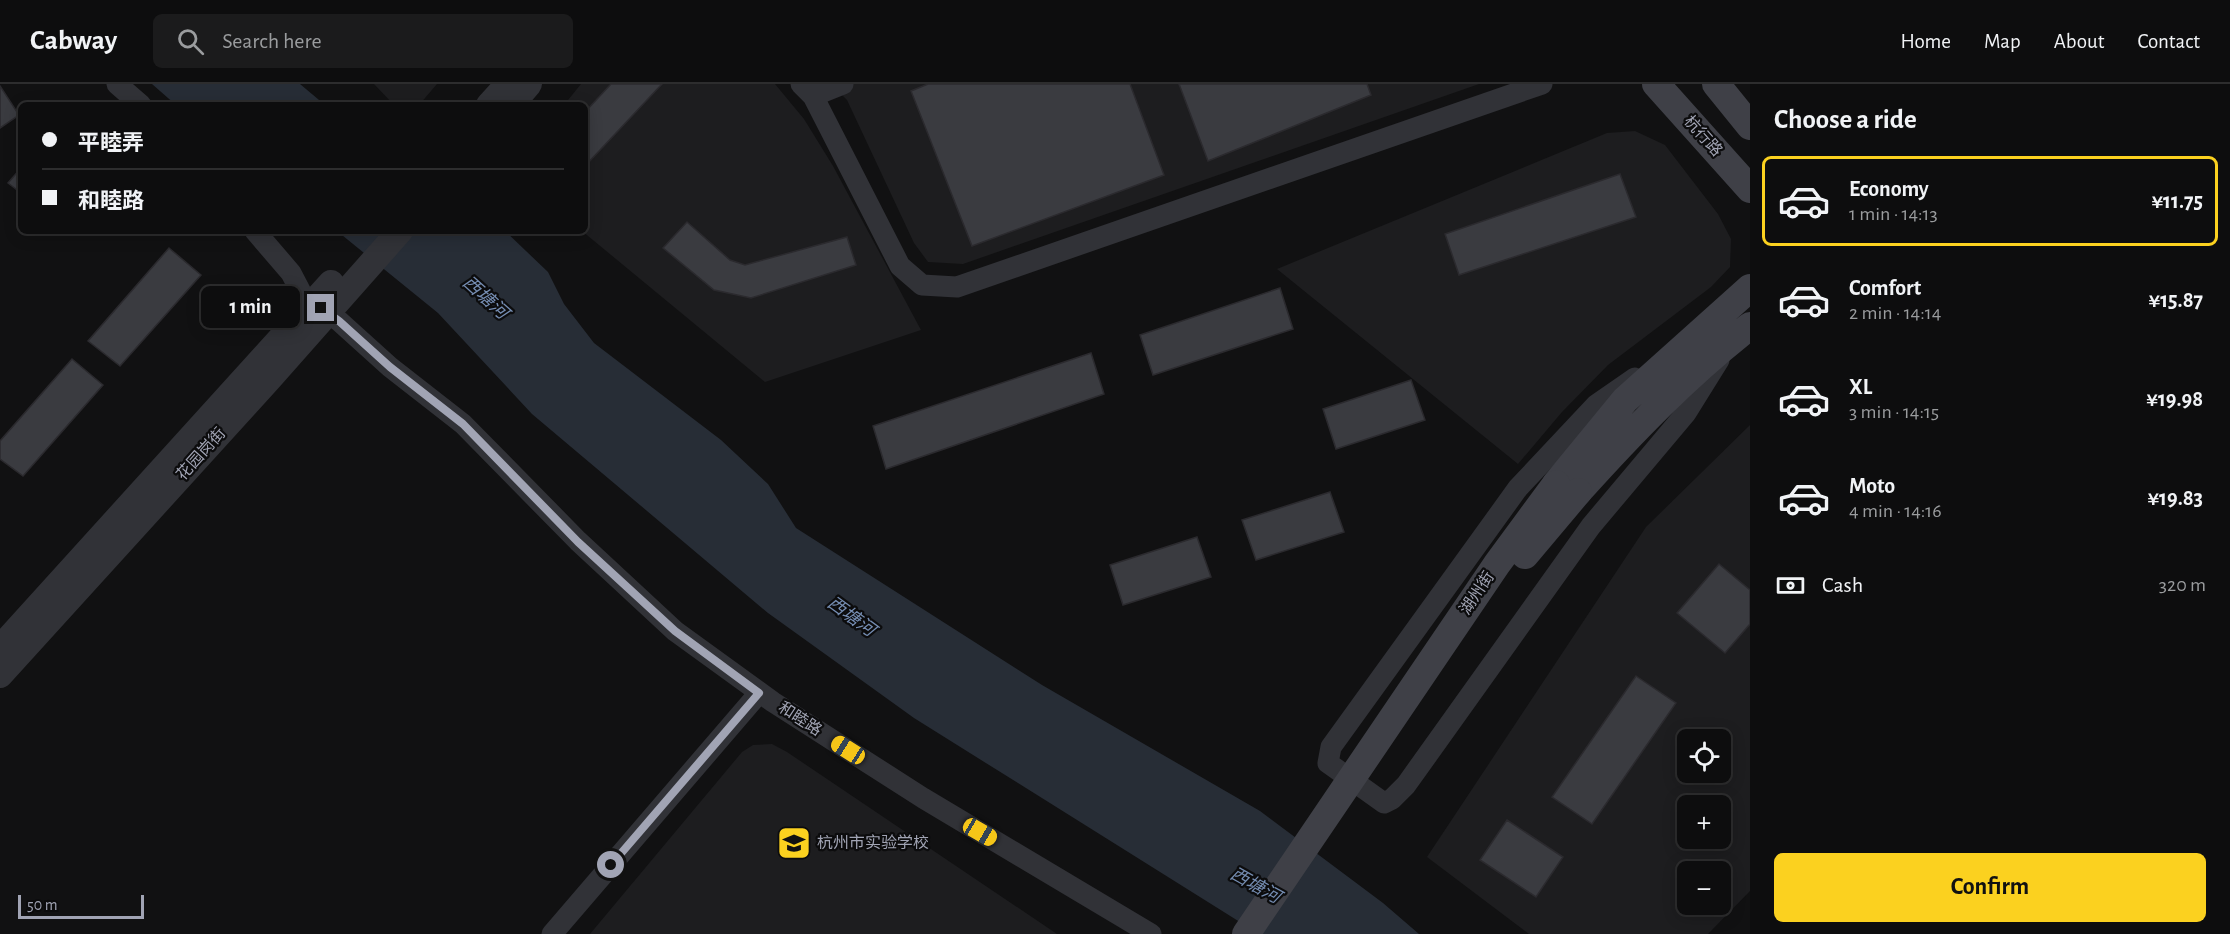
<!DOCTYPE html>
<meta charset="utf-8">
<style>
body{margin:0;font-family:"Alegreya Sans","Noto Sans SC",sans-serif;background:#1b1b1c;color:#f1f3f6;height:100vh;display:flex;flex-direction:column;font-size:22px;white-space:nowrap}
*{box-sizing:border-box;margin:0}
p{font-size:20px;color:#9a9c9e}
.icon{flex:none;width:33px;height:33px;fill:none;stroke:currentColor;stroke-width:2;stroke-linecap:round;stroke-linejoin:round}
.map{position:relative;flex:1;overflow:hidden}
.side{display:flex;flex-direction:column;background:#0d0d0e;width:480px}
.side>*{flex:none}
.top-card{position:absolute;left:18px;top:18px;width:570px;height:132px;border-radius:9px;box-shadow:0 3px 15px #0003,0 0 0 2px #2d2d2e;display:grid;align-content:center;height:132px;padding:0 24px;background:#0d0d0e}
.tools{position:absolute;left:1677px;top:645px;display:grid;gap:12px}
.tools a{display:grid;place-items:center;width:54px;height:54px;border-radius:9px;background:#0d0d0e;box-shadow:0 3px 15px #0003,0 0 0 2px #2d2d2e;font-size:30px}
.scale{position:absolute;left:18px;bottom:15px;width:126px;box-sizing:border-box;padding-left:6px;border:3px solid #a1a4b4;border-top:0;font-size:16px;line-height:21px;white-space:nowrap;color:#a1a4b4;-webkit-text-stroke:4px #0c0c0d;paint-order:stroke}
.end{position:absolute;width:27px;height:27px;margin:-14px;border:8px solid #a1a4b4;background:#111;box-shadow:0 0 0 3px #111}
.from{border-radius:50%}
.bubble{position:absolute;height:42px;border-radius:9px;background:#0d0d0e;box-shadow:0 3px 15px #0003,0 0 0 2px #2d2d2e;font-size:20px;font-weight:700;line-height:42px;text-align:center}
.car{position:absolute;width:18px;height:36px;margin:-18px -9px;border-radius:8px;box-shadow:0 0 4px 2px #0007;background:linear-gradient(#f5c518 24%,#345 0 40%,#f5c518 0 76%,#345 0 86%,#f5c518 0)}
.top-card b{display:flex;align-items:center;gap:21px;height:57px;font-size:22px}
.top-card b+b{border-top:2px solid #2d2d2e}
.top-card i{width:15px;height:15px;background:#f1f3f6}
ul{padding:0;list-style:none}
li{display:flex;align-items:center;gap:18px;height:90px;margin:0 12px 9px;padding:0 12px;border:3px solid transparent;border-radius:9px}
li div{flex:1}
li b{display:block;font-size:22px}
li em{font-style:normal;font-weight:700}
li.active{border-color:#fbd11f}
li>.icon{width:54px;height:54px;stroke-width:1.5}
h2{padding:0 24px;font-size:27px;line-height:72px}
.pay{display:flex;align-items:center;gap:15px;height:66px;padding:0 24px;font-size:22px}
.pay p{margin-inline-start:auto}
.button{display:flex;gap:12px;margin-top:auto;padding:12px 24px}
.button a{flex:1;height:69px;border-radius:9px;background:#fbd11f;color:#111;font-size:24px;font-weight:700;line-height:69px;text-align:center}
header{display:flex;align-items:center;gap:36px;box-sizing:border-box;height:84px;padding:0 30px;background:#0d0d0e;border-bottom:2px solid #2d2d2e}
header strong{font-size:28px}
nav{display:flex;gap:33px;margin-inline-start:auto;font-size:21px}
.search{width:420px;height:54px;background:#1b1b1c;display:flex;align-items:center;gap:15px;box-sizing:border-box;padding:0 21px;border-radius:9px;color:#9a9c9e;font-size:22px}
main{display:flex;flex:1;min-height:0}
.map>svg:first-child{display:block}
.built{fill:#1d1d1f;fill-rule:evenodd}
.water{fill:#272d36}
.building{fill:#3a3b40;stroke:#2b2a2e;stroke-width:1.5}
.lines{fill:none;stroke-linecap:round;stroke-linejoin:round}
.minor{stroke:#313237;stroke-width:21}
.tertiary{stroke:#313237;stroke-width:26}
.secondary{stroke:#3f4047;stroke-width:28}
.tertiary-bridge{stroke:#313237;stroke-width:26}
.secondary-bridge{stroke:#3f4047;stroke-width:28}
.route{stroke:#a1a4b4;stroke-width:8}
.labels{text-anchor:middle;dominant-baseline:central;stroke-width:4.5;stroke-linejoin:round;paint-order:stroke}
.street-label{font-size:16px;fill:#a1a4b4;stroke:#0c0c0d}
.poi-label{font-size:16px;fill:#a1a4b4;stroke:#0c0c0d;text-anchor:start}
.water-label{font-size:18px;font-style:italic;fill:#758db2;stroke:#0c0c0d}
</style>
<header>
<strong>Cabway</strong>
<div class="search"><svg class="icon" aria-label="search" viewBox="0 0 24 24"><circle cx="10" cy="10" r="6"/><path d="M15 15l6 6"/></svg>Search here</div>
<nav><a>Home</a><a>Map</a><a>About</a><a>Contact</a></nav>
</header>
<main>
<div class="map">
<svg width="1750" height="850" viewBox="0 0 1750 850">
<rect width="100%" height="100%" fill="#111112"/>
<path class="built" d="M 374,0 L 437,0 L 419,21 L 394,21 Z
M 581,0 L 775,0 L 804,35 L 833,82 L 921,246 L 765,298 L 582,147 L 585,147 L 585,21 L 564,21 Z
M 831,0 L 1479,0 L 963,180 L 928,178 L 914,159 L 847,16 Z
M 1635,47 L 1665,61 L 1718,130 L 1731,155 L 1730,183 L 1711,203 L 1608,281 L 1562,328 L 1518,380 L 1277,185 L 1607,49 Z
M 1750,341 L 1750,807 L 1708,850 L 1529,850 L 1427,773 L 1646,443 ZM 1688,656 L 1720,656 L 1720,688 L 1688,688 ZM 1688,722 L 1720,722 L 1720,754 L 1688,754 ZM 1688,788 L 1720,788 L 1720,820 L 1688,820 Z
M 772,660 L 787,668 L 1057,850 L 590,850 L 742,668 L 753,661 Z"/>
<path class="water" d="M 152,0 L 300,0 L 325,21 L 176,21 Z
M 337,147 L 505,147 L 548,188 L 564,220 L 594,259 L 721,356 L 768,400 L 796,444 L 1042,601 L 1260,727 L 1383,819 L 1419,850 L 1259,850 L 914,634 L 768,529 L 532,330 L 438,229 Z"/>
<path class="building" d="M 611,0 L 662,0 L 585,82 L 585,28 Z
M 928,0 L 1130,0 L 1164,91 L 972,162 L 911,7 Z
M 1179,0 L 1367,0 L 1371,11 L 1208,77 Z
M 0,2 L 19,31 L 0,44 Z
M 21,84 L 21,109 L 8,99 Z
M 1620,90 L 1636,133 L 1459,191 L 1445,150 Z
M 687,138 L 730,176 L 745,181 L 847,153 L 856,181 L 751,214 L 714,206 L 663,164 Z
M 169,164 L 201,191 L 120,282 L 88,257 Z
M 1280,204 L 1293,245 L 1153,291 L 1140,251 Z
M 1091,269 L 1104,310 L 886,385 L 873,342 Z
M 72,275 L 103,301 L 23,392 L 0,375 L 0,357 Z
M 1411,296 L 1425,336 L 1336,365 L 1323,325 Z
M 1330,408 L 1344,448 L 1256,476 L 1242,436 Z
M 1197,453 L 1211,493 L 1123,521 L 1110,481 Z
M 1719,480 L 1750,506 L 1750,540 L 1725,569 L 1677,529 Z
M 1636,592 L 1676,619 L 1592,740 L 1552,713 Z
M 1507,736 L 1563,773 L 1536,813 L 1480,776 Z"/>
<g class="lines">
<path class="minor" d="M 117,0 L 141,21
M 801,0 L 813,12 L 900,182 L 922,201 L 957,203 L 1542,0
M 813,12 L 843,0
M 255,147 L 291,189 L 303,212 L 339,237 L 390,283 L 463,340 L 578,457 L 675,547 L 773,618 L 923,714 L 1151,850
M 1635,294 L 1596,321 L 1518,404 L 1331,663 L 1328,679 L 1384,719 L 1392,715 L 1406,701 L 1591,442 L 1686,329 L 1719,276
M 552,850 L 759,609"/>
<path class="tertiary" d="M 489,21 L 508,0
M 511,21 L 529,0"/>
<path class="secondary" d="M 1656,0 L 1750,105
M 1716,0 L 1750,42
M 1556,400 L 1625,316 L 1750,204
M 1578,408 C 1631,349 1687,291 1750,242"/>
<path class="tertiary-bridge" d="M 0,564 L 331,199
M 0,591 L 270,294 L 400,147"/>
<path class="secondary-bridge" d="M 1525,471 L 1578,408
M 1246,850 L 1497,480 L 1556,400"/>
</g>
<g class="lines">
<path class="route" d="M 321,224 L 339,237 L 390,283 L 463,340 L 578,458 L 675,547 L 759,609 L 611,781"/>
</g>
<defs>
<g id="school-square" transform="scale(1.725)"><rect x="-9" y="-9" width="18" height="18" rx="4" fill="#fbd11f" stroke="#0c0c0d"/><path d="M0-5L7-2L0 1L-7-2ZM-4 1L0 2.5L4 1V4Q0 6-4 4Z" fill="#111"/></g>
</defs>
<g fill-rule="evenodd">
<use href="#school-square" x="794" y="759"/>
</g>
<g class="labels">
<g class="street-label">
<text transform="translate(1703 52) rotate(48)">杭行路</text>
<text transform="translate(201 370) rotate(-48)">花园岗街</text>
<text transform="translate(1477 509) rotate(-56)">湖州街</text>
<text transform="translate(800 635) rotate(33)">和睦路</text>
</g>
<g class="poi-label">
<text x="817" y="759">杭州市实验学校</text>
</g>
<g class="water-label">
<text transform="translate(485 214) rotate(42)">西塘河</text>
<text transform="translate(851 533) rotate(36)">西塘河</text>
<text transform="translate(1255 802) rotate(29)">西塘河</text>
</g>
</g>
</svg>
<div class="tools">
<a><svg class="icon" aria-label="locate" viewBox="0 0 24 24"><circle cx="12" cy="12" r="6"/><path d="M12 2v4M12 18v4M2 12h4M18 12h4"/></svg></a>
<a>+</a>
<a>−</a>
</div>
<div class="scale">50 m</div>
<i class="end from" style="left:611px;top:781px"></i>
<i class="end" style="left:321px;top:224px"></i>
<div class="bubble" style="left:201px;top:202px;width:99px">1 min</div>
<i class="car" style="left:848px;top:666px;rotate:302deg"></i>
<i class="car" style="left:980px;top:748px;rotate:120deg"></i>
<div class="top-card">
<b><i class="from"></i>平睦弄</b>
<b><i></i>和睦路</b>
</div>
</div>
<section class="side">
<h2>Choose a ride</h2>
<ul>
<li class="active"><svg class="icon" aria-label="car" viewBox="0 0 24 24"><path d="M5 17H2v-5l4-1 3-4h7l3 4 3 1v5h-3M9 17h6M6 11h13"/><circle cx="7" cy="17" r="2"/><circle cx="17" cy="17" r="2"/></svg><div><b>Economy</b><p>1 min · 14:13</p></div><em>¥11.75</em></li>
<li><svg class="icon" aria-label="car" viewBox="0 0 24 24"><path d="M5 17H2v-5l4-1 3-4h7l3 4 3 1v5h-3M9 17h6M6 11h13"/><circle cx="7" cy="17" r="2"/><circle cx="17" cy="17" r="2"/></svg><div><b>Comfort</b><p>2 min · 14:14</p></div><em>¥15.87</em></li>
<li><svg class="icon" aria-label="car" viewBox="0 0 24 24"><path d="M5 17H2v-5l4-1 3-4h7l3 4 3 1v5h-3M9 17h6M6 11h13"/><circle cx="7" cy="17" r="2"/><circle cx="17" cy="17" r="2"/></svg><div><b>XL</b><p>3 min · 14:15</p></div><em>¥19.98</em></li>
<li><svg class="icon" aria-label="car" viewBox="0 0 24 24"><path d="M5 17H2v-5l4-1 3-4h7l3 4 3 1v5h-3M9 17h6M6 11h13"/><circle cx="7" cy="17" r="2"/><circle cx="17" cy="17" r="2"/></svg><div><b>Moto</b><p>4 min · 14:16</p></div><em>¥19.83</em></li>
</ul>
<div class="pay"><svg class="icon" aria-label="cash" viewBox="0 0 24 24"><path d="M3 7h18v10H3z"/><circle cx="12" cy="12" r="2"/></svg>Cash<p>320 m</p></div>
<div class="button"><a>Confirm</a></div>
</section>
</main>
